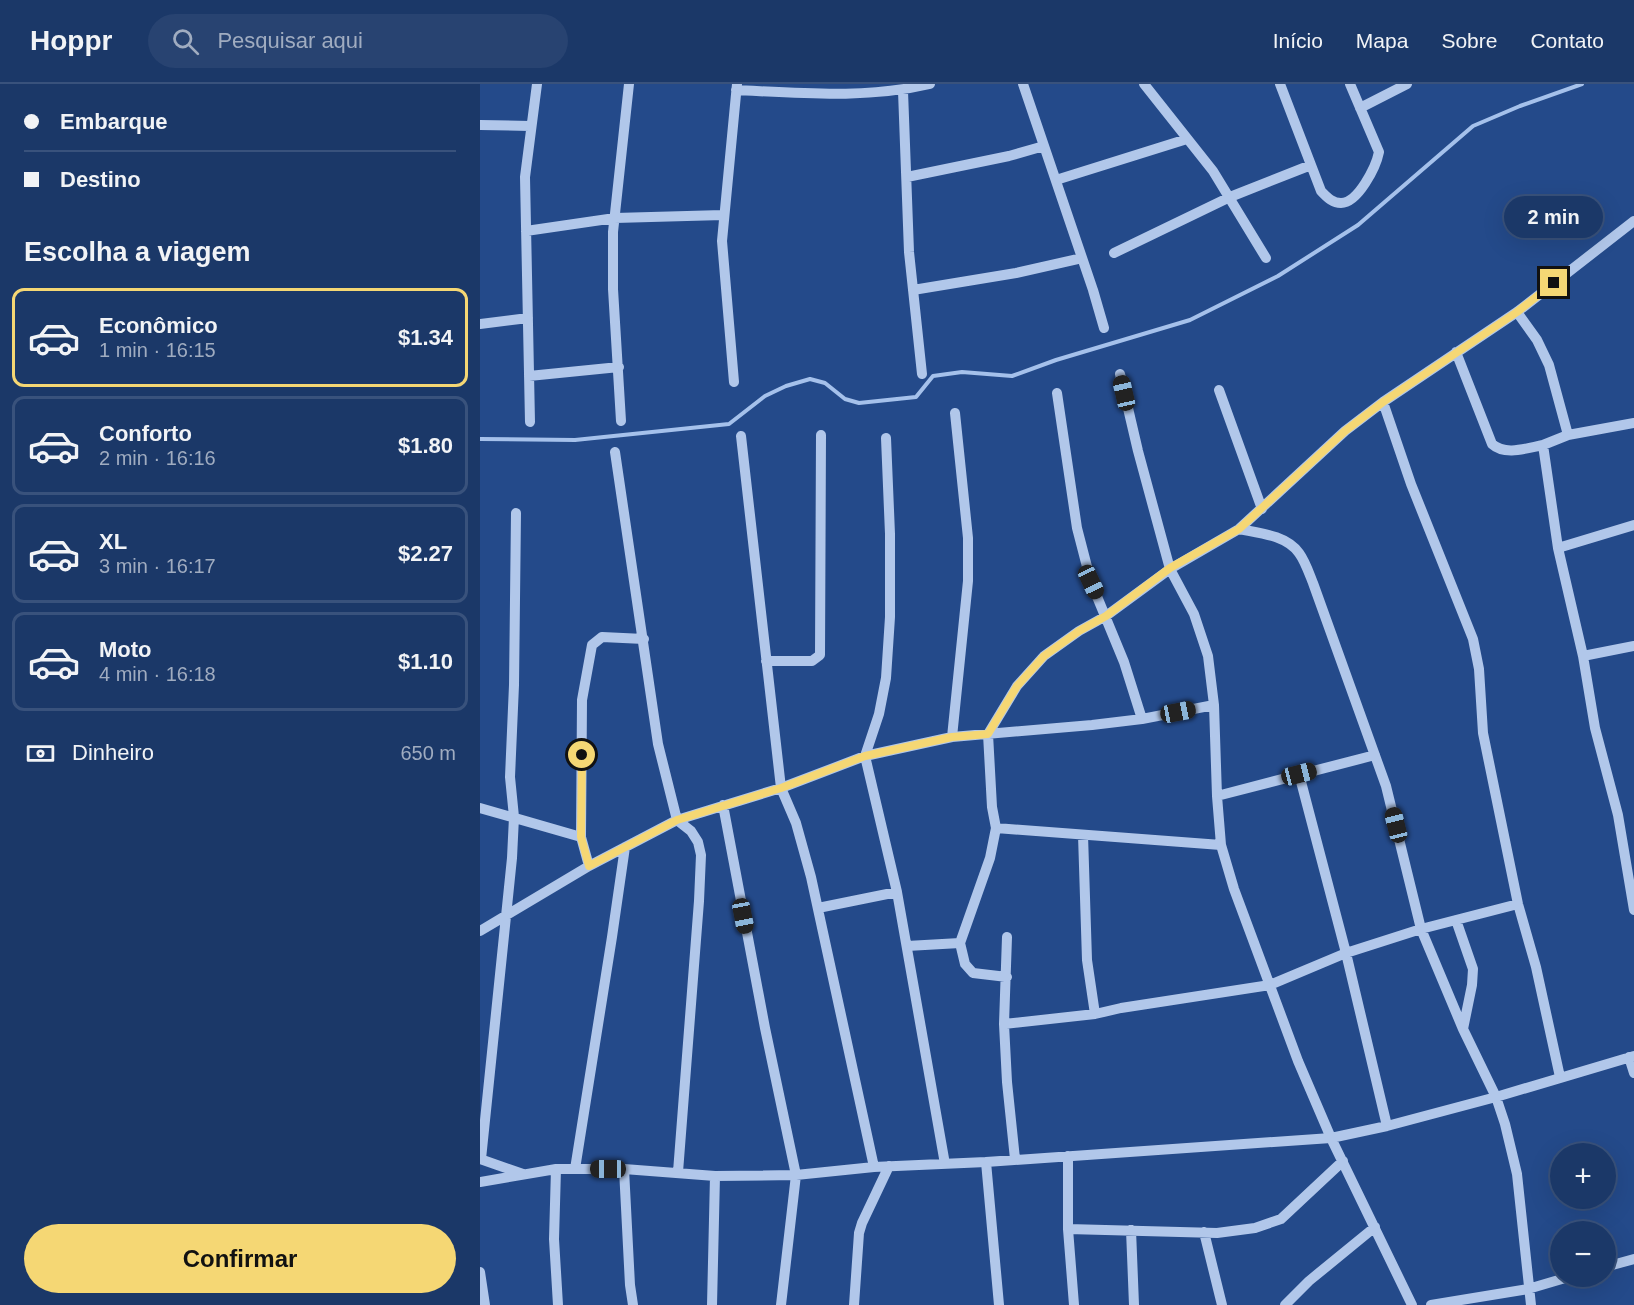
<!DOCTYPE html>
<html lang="pt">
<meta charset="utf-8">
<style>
body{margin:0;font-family:Helvetica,sans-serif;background:#284371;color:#f1f3f6;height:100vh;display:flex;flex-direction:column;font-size:22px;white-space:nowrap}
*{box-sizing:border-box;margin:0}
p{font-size:20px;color:#a0acc0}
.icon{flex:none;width:33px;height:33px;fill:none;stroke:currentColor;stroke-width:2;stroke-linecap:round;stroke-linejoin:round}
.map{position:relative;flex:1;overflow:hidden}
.drawer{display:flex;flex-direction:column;background:#1b3868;width:480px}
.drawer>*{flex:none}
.top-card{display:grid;align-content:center;height:132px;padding:0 24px;background:#1b3868}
.buttons{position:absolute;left:1070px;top:1059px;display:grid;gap:12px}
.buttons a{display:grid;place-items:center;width:66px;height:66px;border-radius:50%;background:#1b3868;box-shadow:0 6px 24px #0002,0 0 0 2px #39527c;font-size:30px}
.end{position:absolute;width:27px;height:27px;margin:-14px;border:8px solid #f5d774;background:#111;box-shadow:0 0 0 3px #111}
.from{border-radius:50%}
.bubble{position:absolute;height:42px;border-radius:21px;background:#1b3868;box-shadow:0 6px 24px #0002,0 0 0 2px #39527c;font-size:20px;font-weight:700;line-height:42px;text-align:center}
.car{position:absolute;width:18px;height:36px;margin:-18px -9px;border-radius:8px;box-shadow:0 0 4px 2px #0007;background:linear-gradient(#222 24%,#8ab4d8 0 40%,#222 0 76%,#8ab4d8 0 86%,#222 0)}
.top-card b{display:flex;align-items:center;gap:21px;height:57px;font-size:22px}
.top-card b+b{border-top:2px solid #39527c}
.top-card i{width:15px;height:15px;background:#f1f3f6}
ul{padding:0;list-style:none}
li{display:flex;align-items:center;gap:18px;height:99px;margin:0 12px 9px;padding:0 12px;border:3px solid #39527c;border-radius:12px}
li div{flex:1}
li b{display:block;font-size:22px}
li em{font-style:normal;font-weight:700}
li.current{border-color:#f5d774}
li>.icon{width:54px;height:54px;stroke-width:1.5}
h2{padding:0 24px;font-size:27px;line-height:72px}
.pay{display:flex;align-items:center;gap:15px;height:66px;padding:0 24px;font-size:22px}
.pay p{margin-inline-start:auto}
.primary-button{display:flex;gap:12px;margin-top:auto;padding:12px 24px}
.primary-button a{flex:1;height:69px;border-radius:36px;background:#f5d774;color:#111;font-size:24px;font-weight:700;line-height:69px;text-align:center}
header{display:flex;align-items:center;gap:36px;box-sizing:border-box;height:84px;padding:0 30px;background:#1b3868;border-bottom:2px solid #39527c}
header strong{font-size:28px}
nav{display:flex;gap:33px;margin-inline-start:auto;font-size:21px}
.search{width:420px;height:54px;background:#284371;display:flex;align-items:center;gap:15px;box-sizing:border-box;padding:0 21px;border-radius:33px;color:#a0acc0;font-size:22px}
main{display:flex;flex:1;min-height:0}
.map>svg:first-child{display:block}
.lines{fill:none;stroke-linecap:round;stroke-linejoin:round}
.stream{stroke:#a5c1eb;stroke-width:4}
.minor{stroke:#b1c7ea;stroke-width:10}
.route{stroke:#f5d774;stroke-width:8}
</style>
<header>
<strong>Hoppr</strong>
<div class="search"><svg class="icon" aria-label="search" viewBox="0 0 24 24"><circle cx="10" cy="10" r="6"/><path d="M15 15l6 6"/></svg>Pesquisar aqui</div>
<nav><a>Início</a><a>Mapa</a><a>Sobre</a><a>Contato</a></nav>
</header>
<main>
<section class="drawer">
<div class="top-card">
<b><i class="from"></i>Embarque</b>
<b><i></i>Destino</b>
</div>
<h2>Escolha a viagem</h2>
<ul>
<li class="current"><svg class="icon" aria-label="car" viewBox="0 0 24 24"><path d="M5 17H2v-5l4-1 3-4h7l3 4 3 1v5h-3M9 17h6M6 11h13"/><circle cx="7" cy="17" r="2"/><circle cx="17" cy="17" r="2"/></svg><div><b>Econômico</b><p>1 min · 16:15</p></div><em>$1.34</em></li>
<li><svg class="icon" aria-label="car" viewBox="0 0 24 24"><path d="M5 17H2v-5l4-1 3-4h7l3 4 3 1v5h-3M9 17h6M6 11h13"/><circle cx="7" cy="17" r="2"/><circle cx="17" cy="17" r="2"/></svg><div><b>Conforto</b><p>2 min · 16:16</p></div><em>$1.80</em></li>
<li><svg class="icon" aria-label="car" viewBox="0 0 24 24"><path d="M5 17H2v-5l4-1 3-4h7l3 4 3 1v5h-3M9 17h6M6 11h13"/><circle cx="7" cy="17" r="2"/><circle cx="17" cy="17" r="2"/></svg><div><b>XL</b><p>3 min · 16:17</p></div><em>$2.27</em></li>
<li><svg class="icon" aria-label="car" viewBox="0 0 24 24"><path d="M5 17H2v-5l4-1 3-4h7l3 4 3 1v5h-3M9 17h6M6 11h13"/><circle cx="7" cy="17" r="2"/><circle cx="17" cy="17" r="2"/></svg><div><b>Moto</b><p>4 min · 16:18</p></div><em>$1.10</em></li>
</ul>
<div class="pay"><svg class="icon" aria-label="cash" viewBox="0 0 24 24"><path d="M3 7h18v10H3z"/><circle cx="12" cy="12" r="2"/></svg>Dinheiro<p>650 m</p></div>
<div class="primary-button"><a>Confirmar</a></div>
</section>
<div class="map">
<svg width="1154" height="1221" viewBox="0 0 1154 1221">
<rect width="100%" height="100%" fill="#244a8a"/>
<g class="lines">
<path class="stream" d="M 0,355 L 95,356 L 249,340 L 285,312 L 306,302 L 330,295 L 345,299 L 365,315 L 379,319 L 436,313 L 453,292 L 482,288 L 532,292 L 576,276 L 710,236 L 798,192 L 878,141 L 993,42 L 1040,22 L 1102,0"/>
<path class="minor" d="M 543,0 L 613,206 L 624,244
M 664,0 L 733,87 L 786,174
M 800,0 L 841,107 C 847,113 852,119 861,119 C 878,119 896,83 899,68 L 870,0
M 256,6 C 321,9 387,15 450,0
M 423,7 L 429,168 L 442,290
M 880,24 L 927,0
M 0,41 L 50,42
M 427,93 L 529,72 L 564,62
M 576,96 L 707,55
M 46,147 L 135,134 L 243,131
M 634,169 L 750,113 L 831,81
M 433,206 L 536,189 L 602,174
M 1037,228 L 1057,256 L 1069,281 L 1088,351 L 1063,361 L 1078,464 L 1103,572 L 1115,644 L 1138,731 L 1154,826
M 0,240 L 48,234
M 976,268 L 1012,360 C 1025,372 1047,364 1063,361
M 640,290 L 658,367 L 690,485 L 714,530 L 728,572 L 734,621 L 737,712 L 741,761 L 754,805 L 818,977 L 851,1054 L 932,1221
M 49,292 L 139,283
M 254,298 L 242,157 L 257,0
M 739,306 L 782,425
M 577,309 L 597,444 L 611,498 L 644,578 L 662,635
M 903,318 L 931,400 L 993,555 L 999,585 L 1003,649 L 1038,820 L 1056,883 L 1080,993
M 141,337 L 133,205 L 133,148 L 149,0
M 50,338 L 45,93 L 57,0
M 1088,351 L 1154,339
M 261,352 L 301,704 L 316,739 L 331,793 L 394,1083
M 406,354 L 410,450 L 410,533 L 406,594 L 399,630 L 385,672 L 417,808 L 465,1080
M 135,368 L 178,660 L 197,736 L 211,747 L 218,758 L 221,771 L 219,817 L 198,1088
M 759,445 C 779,449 806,451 819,469 C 825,477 829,489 833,499 L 906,702 L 941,845 L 983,945 L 1016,1013 L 1025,1040 L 1037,1090 L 1051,1221
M 1078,464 L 1154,441
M 1103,572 L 1154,562
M 286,577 L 332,577 L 340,571 L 341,351
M 472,653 L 488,497 L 488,454 L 475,329
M 819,690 L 866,869 L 907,1042
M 737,712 L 895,671
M 243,721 L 285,944 L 316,1091 L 301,1221
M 0,724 L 101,753
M 516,744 L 510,774 L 480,859 L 485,880 L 493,889 L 527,893
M 603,751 L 607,876 L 615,930
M 741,761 L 516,744 L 512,723 L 508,650 L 537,602 L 564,572 L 599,547 L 626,532 L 690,485 L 759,445 L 865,347 L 903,318 L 1037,228 L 1154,137
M 109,782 L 101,753 L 102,616 L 112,561 L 122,553 L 164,555
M 338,824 L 417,808
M 976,836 L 993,885 L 992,901 L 983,945
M 0,847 L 109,782 L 197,736 L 301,704 L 385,672 L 472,653 L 612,641 L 662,635 L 734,621
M 427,862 L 480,859
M 524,940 L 527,853
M 1149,973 L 1154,989
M 588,1072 L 588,1145 L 594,1221
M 0,1075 L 43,1090
M 1,1075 L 32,774 L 34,733 L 30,693 L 34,601 L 36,429
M 535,1075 L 527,998 L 524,940 L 615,930 L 641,924 L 790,901 L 866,869 L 941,845 L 1038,820
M 506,1078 L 519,1221
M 76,1085 L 74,1155 L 78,1221
M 95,1085 L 132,853 L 145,763
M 144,1085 L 150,1201 L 153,1221
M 0,1098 L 76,1085 L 144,1085 L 235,1092 L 316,1091 L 394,1083 L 506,1078 L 851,1054 L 907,1042 L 1016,1013 L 1154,972
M 588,1145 L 737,1149 L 775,1144 L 801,1135 L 863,1077
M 651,1146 L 654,1221
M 724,1148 L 742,1221
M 1125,1183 L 1154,1175
M 0,1188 L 5,1221
M 232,1221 L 235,1092
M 374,1221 L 379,1149 L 382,1139 L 409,1082
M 805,1221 L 829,1197 L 895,1143
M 951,1221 L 1048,1205 L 1092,1192"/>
</g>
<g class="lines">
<path class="route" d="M 102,671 L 101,753 L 109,782 L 197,736 L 301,704 L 385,672 L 472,653 L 508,650 L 537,602 L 564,572 L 599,547 L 626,532 L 690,484 L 759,445 L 865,347 L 903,318 L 1037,228 L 1074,199"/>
</g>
</svg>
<div class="buttons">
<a>+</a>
<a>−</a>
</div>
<i class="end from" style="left:102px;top:671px"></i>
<i class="end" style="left:1074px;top:199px"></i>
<div class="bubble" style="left:1024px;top:112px;width:99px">2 min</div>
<i class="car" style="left:644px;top:309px;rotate:347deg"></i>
<i class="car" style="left:611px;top:498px;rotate:155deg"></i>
<i class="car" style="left:698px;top:628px;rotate:79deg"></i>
<i class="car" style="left:819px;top:690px;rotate:76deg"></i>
<i class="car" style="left:916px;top:741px;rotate:346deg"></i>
<i class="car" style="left:263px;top:832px;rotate:169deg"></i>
<i class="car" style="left:128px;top:1085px;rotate:270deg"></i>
</div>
</main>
